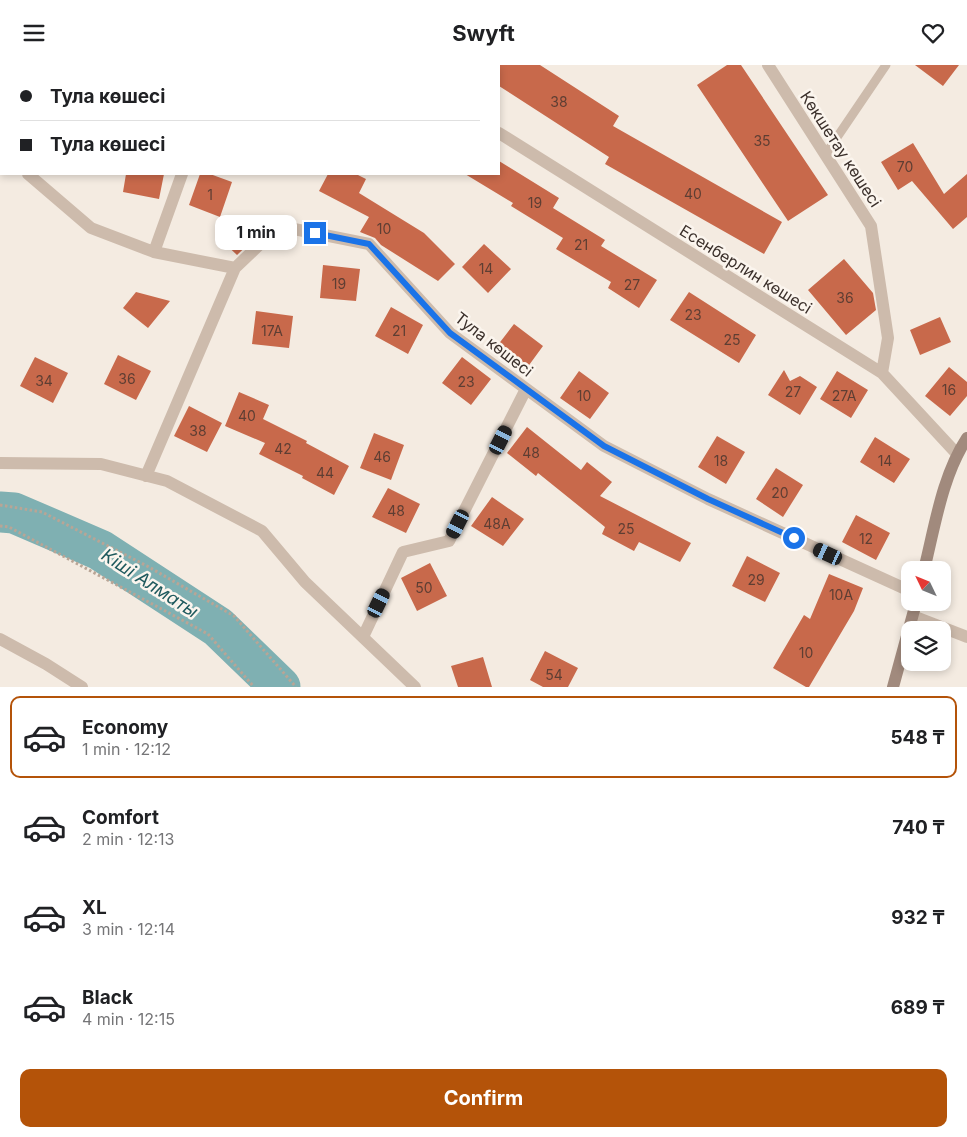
<!DOCTYPE html>
<meta charset="utf-8">
<style>
body{margin:0;font-family:Inter,sans-serif;background:#f6f6f6;color:#202124;height:100vh;display:flex;flex-direction:column;font-size:19px;white-space:nowrap}
*{box-sizing:border-box;margin:0}
p{font-size:16px;color:#757577}
.icon{flex:none;width:28px;height:28px;fill:none;stroke:currentColor;stroke-width:2;stroke-linecap:round;stroke-linejoin:round}
.map{position:relative;height:622px;overflow:hidden}
.sheet{display:flex;flex-direction:column;background:#fff;flex:1}
.sheet>*{flex:none}
.guide{position:absolute;left:0px;top:0px;width:500px;height:110px;box-shadow:0 2px 8px #0003;display:grid;align-content:center;height:110px;padding:0 20px;background:#fff}
.needle{width:32px;rotate:313deg}
.fabs{position:absolute;left:901px;top:496px;display:grid;gap:10px}
.fabs a{display:grid;place-items:center;width:50px;height:50px;border-radius:10px;background:#fff;box-shadow:0 2px 8px #0003;font-size:25px}
.end{position:absolute;width:22px;height:22px;margin:-11px;border:6px solid #1a73e8;background:#fff;box-shadow:0 0 0 2px #fff}
.from{border-radius:50%}
.bubble{position:absolute;height:35px;border-radius:10px;background:#fff;box-shadow:0 2px 8px #0003;font-size:16px;font-weight:700;line-height:35px;text-align:center}
.car{position:absolute;width:15px;height:30px;margin:-15px -8px;border-radius:6px;box-shadow:0 0 4px 1px #0007;background:linear-gradient(#222 24%,#8ab4d8 0 40%,#222 0 76%,#8ab4d8 0 86%,#222 0)}
.guide b{display:flex;align-items:center;gap:18px;height:48px;font-size:19px}
.guide b+b{border-top:1px solid #e0e0e0}
.guide i{width:12px;height:12px;background:#202124}
ul{padding:9px 0 0;list-style:none}
li{display:flex;align-items:center;gap:15px;height:82px;margin:0 10px 8px;padding:0 10px;border:2px solid transparent;border-radius:10px}
li div{flex:1}
li b{display:block;font-size:19px}
li em{font-style:normal;font-weight:700}
li.on{border-color:#b45309}
li>.icon{width:45px;height:45px;stroke-width:1.5}
.action{display:flex;gap:10px;margin-top:auto;padding:10px 20px}
.action a{flex:1;height:58px;border-radius:10px;background:#b45309;color:#fff;font-size:20px;font-weight:700;line-height:58px;text-align:center}
header{display:flex;justify-content:space-between;align-items:center;height:65px;padding:0 20px;background:#fff;font-size:22px;font-weight:700}
.map>svg:first-child{display:block}
.lines{fill:none;stroke-linecap:round;stroke-linejoin:round}
.river{stroke:#7fb0b2;stroke-width:41}
.building{fill:#c8694b}
.path{stroke:#b9a596;stroke-width:3;stroke-dasharray:2.5 2.5;stroke-linecap:butt}
.service{stroke:#cdbbac;stroke-width:9}
.minor{stroke:#cdbbac;stroke-width:12}
.secondary{stroke:#a18a7d;stroke-width:12}
.route{stroke:#1a73e8;stroke-width:6}
.labels{text-anchor:middle;dominant-baseline:central;stroke-width:5;stroke-linejoin:round;paint-order:stroke}
.number-label{font-size:14px;fill:#5e3e33}
.street-label{font-size:16px;fill:#3b302b;stroke:#fbf5ee}
.water-label{font-size:18px;font-style:italic;fill:#1f5a5e;stroke:#fbf5ee}
</style>
<header><svg class="icon" aria-label="menu" viewBox="0 0 24 24"><path d="M4 6h16M4 12h16M4 18h16"/></svg>Swyft<svg class="icon" aria-label="heart" viewBox="0 0 24 24"><path d="M12 20l-8-8c-3-5 5-10 8-4 3-6 11-1 8 4z"/></svg></header>
<div class="map">
<svg width="967" height="622" viewBox="0 0 967 622">
<rect width="100%" height="100%" fill="#f4ebe1"/>
<g class="lines">
<path class="river" d="M 0,447 L 14,448 L 100,485 L 218,562 L 280,622"/>
</g>
<path class="building" d="M 499,0 L 540,0 L 619,51 L 613,61 L 782,157 L 764,189 L 605,99 L 609,92 L 499,21 Z
M 727,0 L 741,0 L 828,130 L 788,156 L 697,20 Z
M 915,0 L 959,0 L 943,21 Z
M 913,78 L 944,129 L 967,109 L 967,152 L 953,164 L 912,116 L 898,125 L 881,97 Z
M 499,96 L 559,133 L 553,143 L 605,175 L 601,181 L 657,215 L 639,243 L 608,223 L 611,217 L 556,184 L 563,173 L 511,141 L 513,138 L 465,109 L 499,109 Z
M 126,109 L 164,109 L 159,134 L 123,127 Z
M 200,109 L 210,109 L 232,117 L 220,152 L 189,140 Z
M 328,109 L 356,109 L 366,114 L 359,128 L 424,168 L 455,199 L 438,216 L 381,180 L 375,173 L 360,167 L 369,152 L 319,126 Z
M 238,155 L 256,172 L 237,190 L 220,174 Z
M 484,179 L 511,204 L 488,228 L 462,202 Z
M 844,194 L 873,228 L 876,245 L 846,270 L 808,225 Z
M 323,200 L 360,204 L 356,236 L 320,233 Z
M 136,227 L 170,236 L 148,263 L 123,243 Z
M 689,227 L 756,270 L 739,298 L 670,255 Z
M 391,242 L 423,260 L 408,289 L 375,271 Z
M 256,246 L 293,251 L 289,283 L 252,279 Z
M 940,252 L 951,277 L 920,290 L 910,265 Z
M 514,259 L 543,281 L 524,307 L 494,285 Z
M 118,290 L 151,306 L 136,335 L 104,319 Z
M 35,292 L 68,308 L 53,338 L 20,321 Z
M 462,292 L 491,314 L 471,340 L 442,318 Z
M 949,302 L 967,317 L 967,331 L 950,351 L 925,331 Z
M 784,305 L 790,316 L 800,311 L 817,322 L 800,350 L 768,330 Z
M 579,306 L 609,328 L 590,354 L 560,333 Z
M 837,306 L 868,325 L 851,353 L 820,334 Z
M 239,327 L 269,340 L 263,354 L 307,376 L 306,378 L 349,401 L 334,430 L 302,413 L 303,411 L 259,389 L 265,378 L 225,361 Z
M 189,341 L 222,358 L 207,387 L 174,371 Z
M 527,362 L 581,405 L 587,397 L 612,417 L 600,431 L 691,478 L 680,497 L 639,477 L 634,486 L 602,469 L 605,462 L 538,408 L 536,411 L 507,388 Z
M 374,368 L 404,380 L 391,415 L 360,403 Z
M 717,371 L 745,387 L 726,419 L 698,402 Z
M 875,372 L 910,394 L 894,418 L 860,397 Z
M 776,403 L 803,420 L 783,452 L 756,434 Z
M 388,423 L 420,439 L 406,468 L 372,452 Z
M 492,432 L 524,454 L 503,481 L 471,461 Z
M 856,450 L 890,468 L 876,495 L 842,477 Z
M 747,491 L 780,508 L 765,537 L 732,521 Z
M 430,498 L 447,531 L 417,546 L 401,513 Z
M 829,509 L 863,523 L 854,546 L 809,622 L 806,622 L 773,603 L 804,550 L 810,554 Z
M 545,586 L 578,603 L 568,622 L 543,622 L 530,615 Z
M 483,592 L 492,622 L 458,622 L 451,601 Z"/>
<g class="lines">
<path class="path" d="M 0,440 L 42,447 L 147,501 L 234,551 L 296,622
M 0,461 L 9,462 L 208,569 L 254,622"/>
<path class="service" d="M 825,90 L 886,0"/>
<path class="minor" d="M 369,0 L 372,1
M 768,0 L 871,161 L 888,273 L 882,308
M 220,1 L 220,0
M 499,68 L 882,308 L 957,389
M 0,85 L 1,86
M 28,109 L 91,163 L 154,187 L 235,203 L 279,161 L 369,179 L 450,268 L 604,381 L 708,434 L 910,526
M 154,187 L 182,109
M 0,398 L 101,399 L 167,416 L 262,466 L 305,517 L 415,622
M 146,411 L 235,203
M 913,551 L 967,572
M 363,572 L 403,487 L 449,476 L 526,324
M 0,574 L 46,599 L 82,622"/>
<path class="secondary" d="M 924,505 C 935,461 942,411 967,373
M 893,622 L 916,538"/>
</g>
<g class="lines">
<path class="route" d="M 315,168 L 369,179 L 450,268 L 604,381 L 708,434 L 794,473"/>
</g>
<g class="labels">
<g class="number-label">
<text x="559" y="36">38</text>
<text x="762" y="75">35</text>
<text x="905" y="101">70</text>
<text x="693" y="128">40</text>
<text x="210" y="129">1</text>
<text x="535" y="137">19</text>
<text x="384" y="163">10</text>
<text x="581" y="179">21</text>
<text x="486" y="203">14</text>
<text x="339" y="218">19</text>
<text x="632" y="219">27</text>
<text x="845" y="232">36</text>
<text x="693" y="249">23</text>
<text x="272" y="265">17А</text>
<text x="399" y="265">21</text>
<text x="732" y="274">25</text>
<text x="127" y="313">36</text>
<text x="44" y="315">34</text>
<text x="466" y="316">23</text>
<text x="949" y="324">16</text>
<text x="793" y="326">27</text>
<text x="584" y="330">10</text>
<text x="844" y="330">27А</text>
<text x="247" y="350">40</text>
<text x="198" y="365">38</text>
<text x="283" y="383">42</text>
<text x="531" y="387">48</text>
<text x="382" y="391">46</text>
<text x="721" y="395">18</text>
<text x="885" y="395">14</text>
<text x="325" y="407">44</text>
<text x="780" y="427">20</text>
<text x="396" y="445">48</text>
<text x="497" y="458">48А</text>
<text x="626" y="463">25</text>
<text x="866" y="473">12</text>
<text x="756" y="514">29</text>
<text x="424" y="522">50</text>
<text x="841" y="529">10А</text>
<text x="806" y="587">10</text>
<text x="554" y="609">54</text>
</g>
<g class="street-label">
<text transform="translate(841 84) rotate(57)">Көкшетау көшесі</text>
<text transform="translate(746 204) rotate(32)">Есенберлин көшесі</text>
<text transform="translate(494 279) rotate(38)">Тула көшесі</text>
</g>
<g class="water-label">
<text transform="translate(150 518) rotate(33)">Кіші Алматы</text>
</g>
</g>
</svg>
<div class="fabs">
<a><svg class="needle" viewBox="-14 -14 28 28"><path d="M0-13l5 13h-10z" fill="#e53935"/><path d="M0 13l5-13h-10z" fill="#757577"/></svg></a>
<a><svg class="icon" aria-label="layers" viewBox="0 0 24 24"><path d="M12 4l9 5-9 5-9-5zM3 14l9 5 9-5"/></svg></a>
</div>
<i class="end from" style="left:794px;top:473px"></i>
<i class="end" style="left:315px;top:168px"></i>
<div class="bubble" style="left:215px;top:150px;width:82px">1 min</div>
<i class="car" style="left:501px;top:375px;rotate:27deg"></i>
<i class="car" style="left:458px;top:459px;rotate:207deg"></i>
<i class="car" style="left:828px;top:489px;rotate:295deg"></i>
<i class="car" style="left:379px;top:538px;rotate:26deg"></i>
<div class="guide">
<b><i class="from"></i>Тула көшесі</b>
<b><i></i>Тула көшесі</b>
</div>
</div>
<section class="sheet">
<ul>
<li class="on"><svg class="icon" aria-label="car" viewBox="0 0 24 24"><path d="M5 17H2v-5l4-1 3-4h7l3 4 3 1v5h-3M9 17h6M6 11h13"/><circle cx="7" cy="17" r="2"/><circle cx="17" cy="17" r="2"/></svg><div><b>Economy</b><p>1 min · 12:12</p></div><em>548 ₸</em></li>
<li><svg class="icon" aria-label="car" viewBox="0 0 24 24"><path d="M5 17H2v-5l4-1 3-4h7l3 4 3 1v5h-3M9 17h6M6 11h13"/><circle cx="7" cy="17" r="2"/><circle cx="17" cy="17" r="2"/></svg><div><b>Comfort</b><p>2 min · 12:13</p></div><em>740 ₸</em></li>
<li><svg class="icon" aria-label="car" viewBox="0 0 24 24"><path d="M5 17H2v-5l4-1 3-4h7l3 4 3 1v5h-3M9 17h6M6 11h13"/><circle cx="7" cy="17" r="2"/><circle cx="17" cy="17" r="2"/></svg><div><b>XL</b><p>3 min · 12:14</p></div><em>932 ₸</em></li>
<li><svg class="icon" aria-label="car" viewBox="0 0 24 24"><path d="M5 17H2v-5l4-1 3-4h7l3 4 3 1v5h-3M9 17h6M6 11h13"/><circle cx="7" cy="17" r="2"/><circle cx="17" cy="17" r="2"/></svg><div><b>Black</b><p>4 min · 12:15</p></div><em>689 ₸</em></li>
</ul>
<div class="action"><a>Confirm</a></div>
</section>
